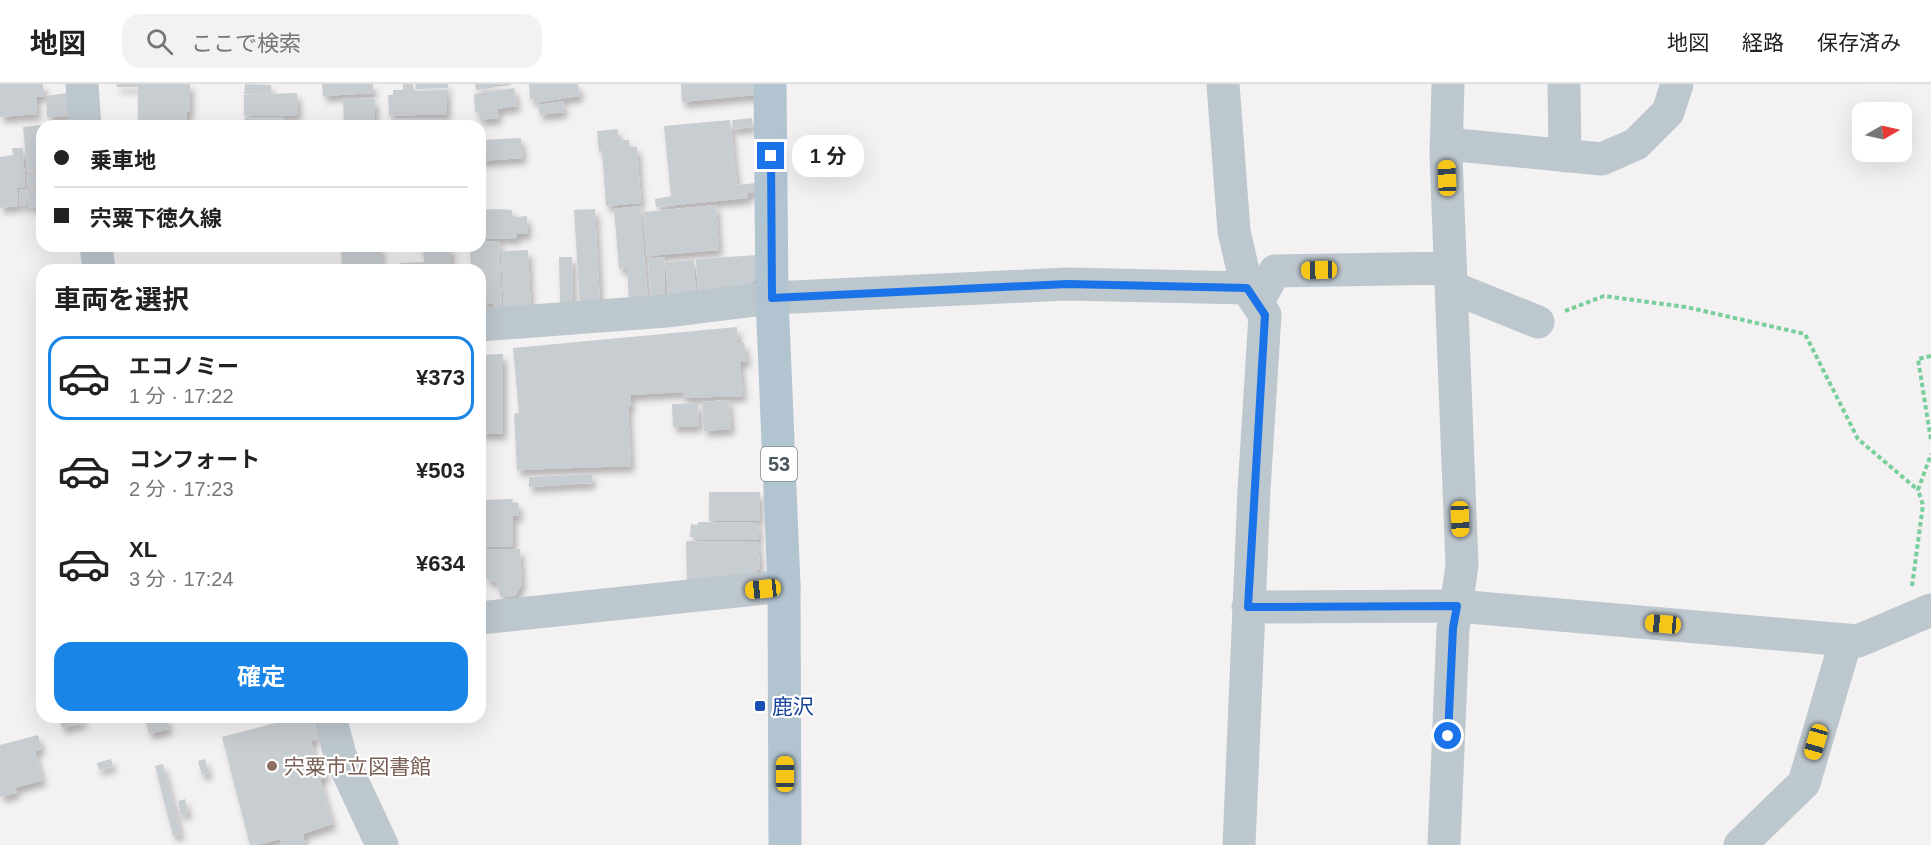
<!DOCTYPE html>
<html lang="ja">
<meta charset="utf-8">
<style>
body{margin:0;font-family:Arial,"Noto Sans JP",sans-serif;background:#f2f2f2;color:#222;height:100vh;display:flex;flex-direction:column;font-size:22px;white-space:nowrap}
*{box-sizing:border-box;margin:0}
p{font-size:20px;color:#767676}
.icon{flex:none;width:33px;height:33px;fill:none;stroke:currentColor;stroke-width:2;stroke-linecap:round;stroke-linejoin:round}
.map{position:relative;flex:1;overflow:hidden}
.drawer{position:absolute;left:36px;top:180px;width:450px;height:459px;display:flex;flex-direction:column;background:#fff;border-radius:18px;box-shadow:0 6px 24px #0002}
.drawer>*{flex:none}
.top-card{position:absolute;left:36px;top:36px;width:450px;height:132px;border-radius:18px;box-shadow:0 6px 24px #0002;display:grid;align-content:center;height:132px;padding:0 18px;background:#fff}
.needle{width:39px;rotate:81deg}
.tools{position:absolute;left:1852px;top:18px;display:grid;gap:12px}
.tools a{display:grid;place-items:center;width:60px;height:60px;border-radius:12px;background:#fff;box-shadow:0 6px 24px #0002;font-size:30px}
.end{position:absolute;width:27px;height:27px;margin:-14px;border:8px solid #1a73e8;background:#fff;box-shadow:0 0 0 3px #fff}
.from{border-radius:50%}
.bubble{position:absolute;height:42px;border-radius:18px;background:#fff;box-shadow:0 6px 24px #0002;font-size:20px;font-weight:700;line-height:42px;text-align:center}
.car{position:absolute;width:18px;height:36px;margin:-18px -9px;border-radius:8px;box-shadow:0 0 4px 2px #0007;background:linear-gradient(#f5c518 24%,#345 0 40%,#f5c518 0 76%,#345 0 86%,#f5c518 0)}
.top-card b{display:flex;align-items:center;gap:21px;height:57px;font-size:22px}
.top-card b+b{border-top:2px solid #e0e0e0}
.top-card i{width:15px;height:15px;background:#222}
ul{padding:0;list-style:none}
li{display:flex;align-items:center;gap:18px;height:84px;margin:0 12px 9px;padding:0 6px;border:3px solid transparent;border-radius:18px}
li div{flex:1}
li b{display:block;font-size:22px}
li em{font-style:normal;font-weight:700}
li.current{border-color:#1986e7}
li>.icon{width:54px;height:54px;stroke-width:1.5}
h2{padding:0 18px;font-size:27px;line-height:72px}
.cta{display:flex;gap:12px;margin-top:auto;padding:12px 18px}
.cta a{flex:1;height:69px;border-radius:18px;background:#1986e7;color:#fff;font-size:24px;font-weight:700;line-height:69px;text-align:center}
header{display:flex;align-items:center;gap:36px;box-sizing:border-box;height:84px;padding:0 30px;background:#fff;border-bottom:2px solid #e0e0e0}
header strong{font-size:28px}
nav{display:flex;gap:33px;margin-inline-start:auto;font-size:21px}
.search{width:420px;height:54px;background:#f2f2f2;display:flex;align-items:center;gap:15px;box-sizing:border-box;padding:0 21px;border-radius:18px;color:#767676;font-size:22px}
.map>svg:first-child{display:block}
.building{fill:#c8cdd1;filter:url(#shadow)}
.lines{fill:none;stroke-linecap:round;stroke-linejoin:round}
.path{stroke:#78cf9c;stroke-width:4;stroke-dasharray:4.5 3;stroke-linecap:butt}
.minor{stroke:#bdc7ce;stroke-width:33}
.major{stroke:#b1c4d0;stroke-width:33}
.route{stroke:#1a73e8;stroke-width:8}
.transit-dot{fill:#1a4fb4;stroke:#fff;stroke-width:2}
.education-dot{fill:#8d6e63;stroke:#fff;stroke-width:2}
.labels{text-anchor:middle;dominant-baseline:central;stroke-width:4.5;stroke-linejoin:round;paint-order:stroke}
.shield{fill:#fff;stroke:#80898f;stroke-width:1.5}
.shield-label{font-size:20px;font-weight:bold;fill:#49575f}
.transit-label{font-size:21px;fill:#164399;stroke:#fff;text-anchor:start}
.education-label{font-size:21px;fill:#785e54;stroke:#fff;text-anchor:start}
</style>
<header>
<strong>地図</strong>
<div class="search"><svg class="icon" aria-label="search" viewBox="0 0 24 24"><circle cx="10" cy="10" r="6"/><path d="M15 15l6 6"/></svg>ここで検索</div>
<nav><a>地図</a><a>経路</a><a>保存済み</a></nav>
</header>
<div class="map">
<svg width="1931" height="761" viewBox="0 0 1931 761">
<defs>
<filter id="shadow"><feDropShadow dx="3.5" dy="6" stdDeviation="3" flood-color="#0004"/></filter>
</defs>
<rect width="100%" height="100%" fill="#f4f1f2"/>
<path class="building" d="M 0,0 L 43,0 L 44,12 L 36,13 L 37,30 L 0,33 Z
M 116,0 L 190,0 L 190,28 L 187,28 L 187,42 L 162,42 L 162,37 L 138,37 L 138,3 L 117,3 Z
M 245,0 L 271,1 L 271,9 L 244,10 Z
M 322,0 L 373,0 L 373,9 L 323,12 Z
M 403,0 L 413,0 L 414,7 L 447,6 L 447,30 L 389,32 L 388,11 L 393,11 L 393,6 L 403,6 Z
M 415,0 L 448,0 L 448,4 L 416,5 Z
M 475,0 L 511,0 L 511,1 L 476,6 Z
M 529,0 L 578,0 L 580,12 L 535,19 L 535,14 L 530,15 Z
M 681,0 L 756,0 L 756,11 L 682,18 Z
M 514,4 L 517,22 L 497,25 L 499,34 L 480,36 L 478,28 L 475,28 L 474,10 Z
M 67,9 L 69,32 L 47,33 L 46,12 Z
M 297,9 L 298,31 L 244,32 L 244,11 Z
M 343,14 L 375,15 L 375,42 L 344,42 Z
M 563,17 L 564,28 L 540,31 L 538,21 Z
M 245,33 L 284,33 L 284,42 L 244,42 Z
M 444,34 L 444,42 L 394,42 L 394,35 Z
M 752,34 L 753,43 L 733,45 L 732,36 Z
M 135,36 L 135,42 L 105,42 L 104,38 Z
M 730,36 L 737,101 L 755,99 L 756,109 L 748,109 L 748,114 L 656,123 L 655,115 L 671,112 L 664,42 Z
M 42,41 L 42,85 L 27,87 L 23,43 Z
M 618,45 L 618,56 L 629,56 L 629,63 L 637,63 L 641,119 L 606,122 L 602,67 L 599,68 L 597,47 Z
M 521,54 L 523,74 L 480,77 L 480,56 Z
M 12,64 L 23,64 L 25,103 L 17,104 L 18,122 L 0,124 L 0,73 L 13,71 Z
M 42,87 L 42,100 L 28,101 L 27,88 Z
M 42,102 L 42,123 L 29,124 L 28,103 Z
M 26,105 L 27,121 L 20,122 L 19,106 Z
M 716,121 L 719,166 L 647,172 L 644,128 Z
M 640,122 L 648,216 L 629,218 L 627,184 L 619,185 L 614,125 Z
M 497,125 L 512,126 L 512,132 L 516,131 L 515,133 L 527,132 L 528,150 L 517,150 L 517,154 L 480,155 L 480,126 Z
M 595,125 L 600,220 L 580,221 L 574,126 Z
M 499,157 L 502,226 L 493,226 L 493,220 L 480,220 L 480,186 L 471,186 L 470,162 L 480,162 L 480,158 Z
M 341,162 L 380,162 L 382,185 L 342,186 Z
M 419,162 L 450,162 L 451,186 L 400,186 L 400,179 L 424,178 L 423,165 L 419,165 Z
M 528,166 L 531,228 L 504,228 L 501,167 Z
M 758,171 L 758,192 L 743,210 L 698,212 L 696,175 Z
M 559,173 L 572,173 L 573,219 L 560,219 Z
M 664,173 L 665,215 L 651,216 L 648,175 Z
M 694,176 L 696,214 L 668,215 L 666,178 Z
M 737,243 L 738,259 L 744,259 L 747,277 L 740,278 L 743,312 L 683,314 L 683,308 L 630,311 L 631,323 L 628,323 L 631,382 L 517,386 L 514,330 L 519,329 L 513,264 Z
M 503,270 L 503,350 L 480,350 L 480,271 Z
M 729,316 L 731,345 L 704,347 L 702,318 Z
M 698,319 L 699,342 L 673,343 L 672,320 Z
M 592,390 L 592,399 L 529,403 L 529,393 Z
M 709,408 L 760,408 L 759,437 L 709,437 Z
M 513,415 L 512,418 L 518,419 L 519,432 L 513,432 L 513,462 L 480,463 L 480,416 Z
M 698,438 L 758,439 L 759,456 L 697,456 L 697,453 L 690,453 L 691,440 L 698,441 Z
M 686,457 L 758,458 L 760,484 L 742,500 L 687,499 Z
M 520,465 L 522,500 L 515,512 L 501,513 L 497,499 L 485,494 L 486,466 Z
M 59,633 L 83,633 L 84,638 L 62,644 Z
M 145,633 L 166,633 L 169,645 L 149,650 Z
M 298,633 L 312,633 L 317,655 L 311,657 L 316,675 L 321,674 L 326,693 L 320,695 L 333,740 L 303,750 L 305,761 L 281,761 L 280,755 L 258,761 L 250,761 L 222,653 Z
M 38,651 L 42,665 L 35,667 L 43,696 L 15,704 L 17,709 L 0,713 L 0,661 Z
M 111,675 L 113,682 L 99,686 L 97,679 Z
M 205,675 L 209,689 L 202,691 L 198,677 Z
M 163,680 L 181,750 L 173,752 L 155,682 Z
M 185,715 L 188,729 L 181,731 L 178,717 Z"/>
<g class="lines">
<path class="path" d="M 1565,227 L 1604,212 L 1686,223 L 1805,250 L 1858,355 L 1918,406
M 1931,272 L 1918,275 L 1931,356
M 1912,502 L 1923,421 L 1918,406 L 1931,370"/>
<path class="minor" d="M 82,0 L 85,42
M 1223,0 L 1234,147 L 1247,204 L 1265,231 L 1254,406 L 1239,761
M 1564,0 L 1565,72
M 1446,60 L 1602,75 L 1636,60 L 1668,28 L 1677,0
M 96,162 L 99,186
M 1451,203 L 1538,238
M 1257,219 L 1275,187 L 1450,184
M 480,241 L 666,227 L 772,214 L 1067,200 L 1247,204
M 1248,523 L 1457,522 L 1858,557 L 1931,526
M 480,534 L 784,502
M 330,633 L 340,671 L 382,761
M 1444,761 L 1453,544 L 1462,481 L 1446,71 L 1448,0
M 1740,761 L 1804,699 L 1846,556"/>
<path class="major" d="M 770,0 L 772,214 L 784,502 L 785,761"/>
</g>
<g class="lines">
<path class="route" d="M 771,72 L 772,214 L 1067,200 L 1247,204 L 1265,231 L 1248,523 L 1457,522 L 1453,544 L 1448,652"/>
</g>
<rect class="transit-dot" x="754" y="616" width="12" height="12" rx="3"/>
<circle class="education-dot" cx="272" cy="682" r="6"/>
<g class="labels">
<rect class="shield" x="761" y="363" width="36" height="34" rx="4.5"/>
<g class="shield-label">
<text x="779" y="380">53</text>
</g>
<g class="transit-label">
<text x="772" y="622">鹿沢</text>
</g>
<g class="education-label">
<text x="284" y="682">宍粟市立図書館</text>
</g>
</g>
</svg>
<div class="tools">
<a><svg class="needle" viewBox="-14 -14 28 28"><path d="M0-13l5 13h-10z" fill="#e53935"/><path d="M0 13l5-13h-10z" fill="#767676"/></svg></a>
</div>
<i class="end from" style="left:1448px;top:652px"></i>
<i class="end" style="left:771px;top:72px"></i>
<div class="bubble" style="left:792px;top:51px;width:72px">1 分</div>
<i class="car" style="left:1447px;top:94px;rotate:358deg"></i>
<i class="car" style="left:1319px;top:186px;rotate:269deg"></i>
<i class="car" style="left:1460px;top:435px;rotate:178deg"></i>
<i class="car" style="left:763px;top:505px;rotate:264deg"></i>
<i class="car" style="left:1663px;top:540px;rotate:275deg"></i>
<i class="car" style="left:1816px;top:658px;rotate:196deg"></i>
<i class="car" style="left:785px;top:690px;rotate:0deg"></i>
<div class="top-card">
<b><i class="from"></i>乗車地</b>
<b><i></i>宍粟下徳久線</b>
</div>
<section class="drawer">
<h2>車両を選択</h2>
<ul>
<li class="current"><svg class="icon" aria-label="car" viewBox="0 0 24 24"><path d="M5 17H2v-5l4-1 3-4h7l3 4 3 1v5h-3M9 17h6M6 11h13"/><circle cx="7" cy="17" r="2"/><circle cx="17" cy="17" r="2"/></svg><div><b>エコノミー</b><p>1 分 · 17:22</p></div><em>¥373</em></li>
<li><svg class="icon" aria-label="car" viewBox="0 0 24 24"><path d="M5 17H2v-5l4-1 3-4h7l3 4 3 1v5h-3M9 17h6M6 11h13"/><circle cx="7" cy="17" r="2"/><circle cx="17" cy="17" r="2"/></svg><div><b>コンフォート</b><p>2 分 · 17:23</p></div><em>¥503</em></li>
<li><svg class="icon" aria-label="car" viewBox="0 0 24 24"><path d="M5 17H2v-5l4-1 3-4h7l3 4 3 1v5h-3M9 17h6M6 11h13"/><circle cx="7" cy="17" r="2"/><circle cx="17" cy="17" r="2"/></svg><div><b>XL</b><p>3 分 · 17:24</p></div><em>¥634</em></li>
</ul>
<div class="cta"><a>確定</a></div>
</section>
</div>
